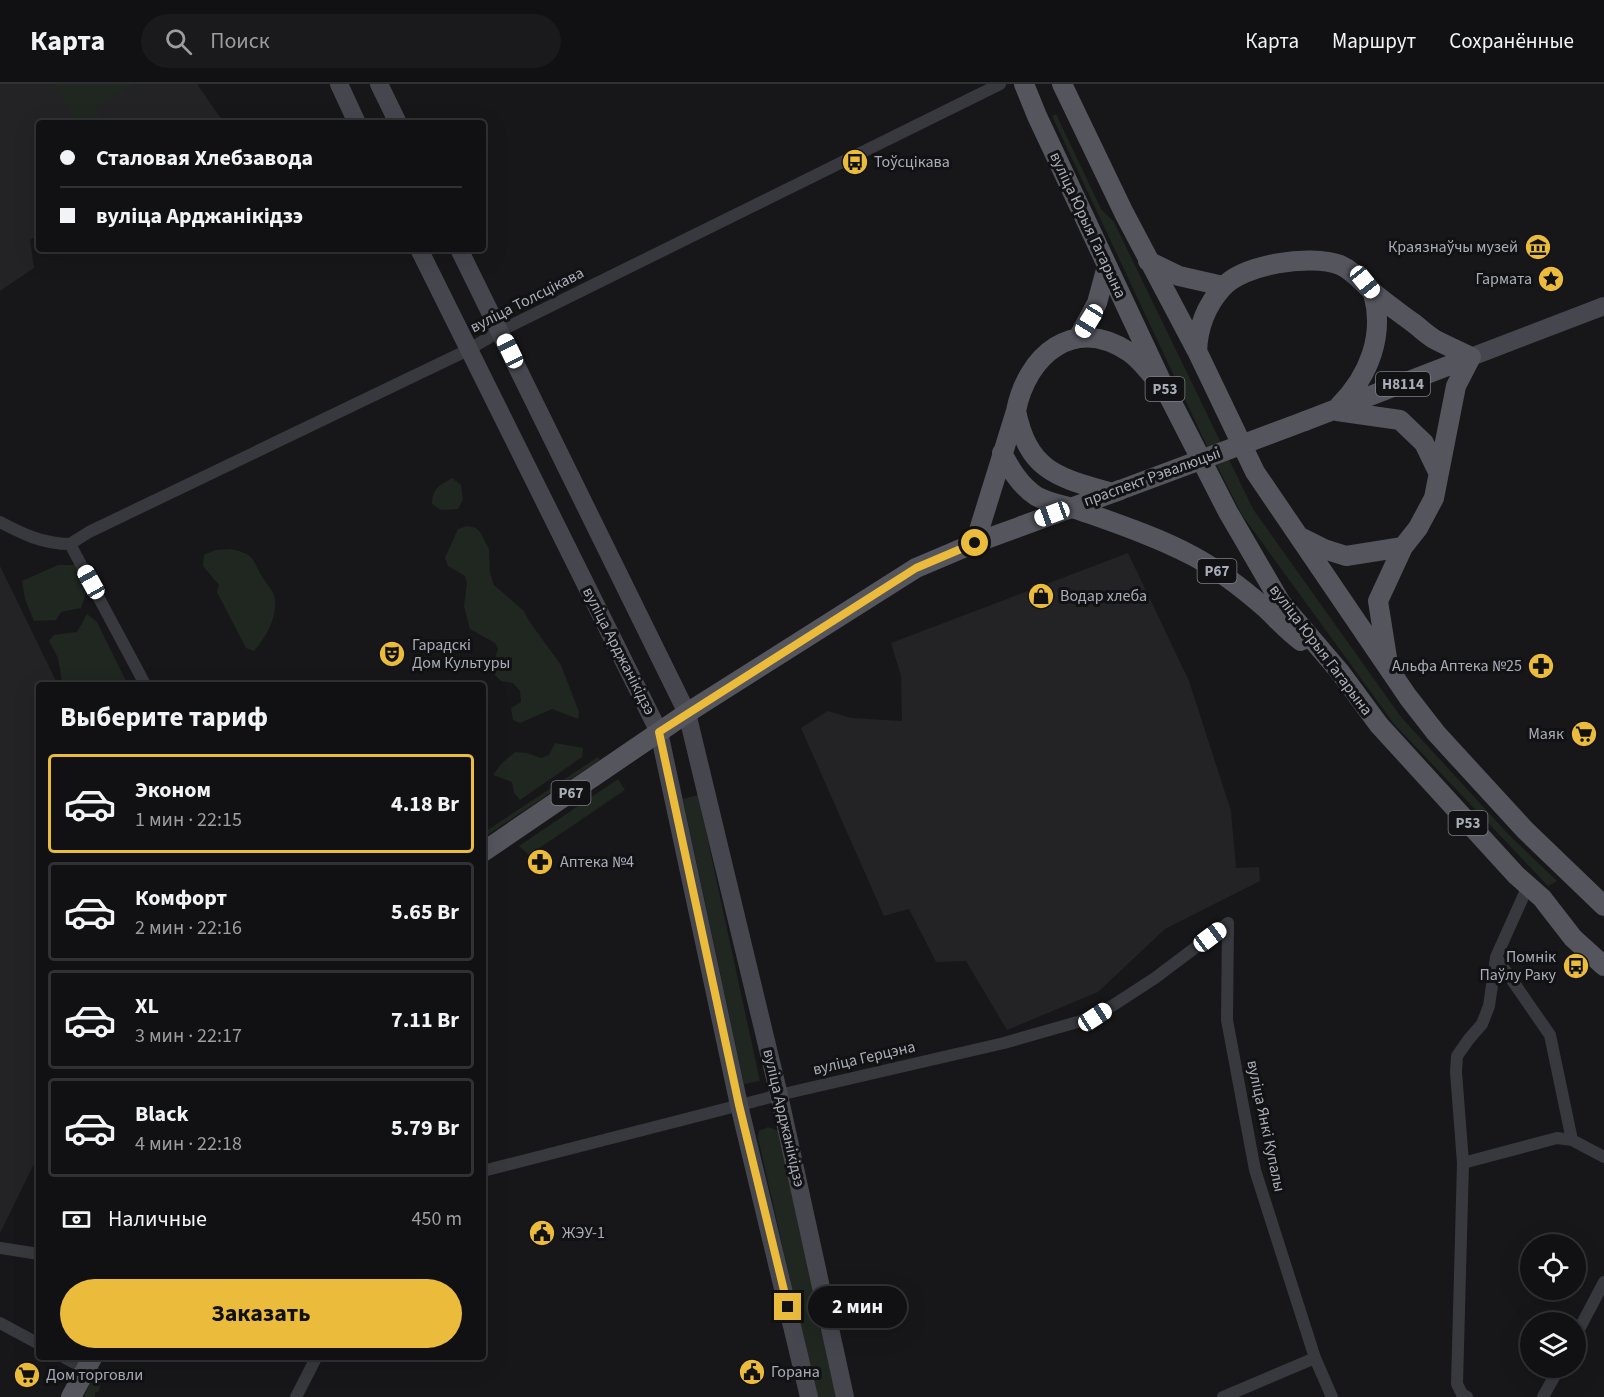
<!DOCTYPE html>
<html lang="ru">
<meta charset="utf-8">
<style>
body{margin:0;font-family:"Source Sans 3",sans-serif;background:#1a1a1c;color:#f1f3f6;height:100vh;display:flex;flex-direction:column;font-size:22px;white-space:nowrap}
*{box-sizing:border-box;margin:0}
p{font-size:20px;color:#9c9da0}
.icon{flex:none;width:33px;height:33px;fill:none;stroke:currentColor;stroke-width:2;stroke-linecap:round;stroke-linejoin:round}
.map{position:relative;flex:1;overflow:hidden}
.details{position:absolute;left:36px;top:598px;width:450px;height:678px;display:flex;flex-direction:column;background:#111113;border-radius:6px;box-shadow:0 6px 24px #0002,0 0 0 2px #303133}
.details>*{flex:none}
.banner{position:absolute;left:36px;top:36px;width:450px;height:132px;border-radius:6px;box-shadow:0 6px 24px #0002,0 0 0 2px #303133;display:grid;align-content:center;height:132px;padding:0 24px;background:#111113}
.tools{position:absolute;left:1520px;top:1150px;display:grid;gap:12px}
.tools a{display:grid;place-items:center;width:66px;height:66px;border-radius:50%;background:#111113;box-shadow:0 6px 24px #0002,0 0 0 2px #303133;font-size:30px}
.end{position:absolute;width:27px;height:27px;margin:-14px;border:8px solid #ebbb3c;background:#111;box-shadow:0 0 0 3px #111}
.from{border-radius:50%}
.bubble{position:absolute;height:42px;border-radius:21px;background:#111113;box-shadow:0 6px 24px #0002,0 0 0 2px #303133;font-size:20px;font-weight:700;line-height:42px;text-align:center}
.car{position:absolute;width:18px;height:36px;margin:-18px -9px;border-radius:8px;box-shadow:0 0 4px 2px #0007;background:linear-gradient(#fff 24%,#345 0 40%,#fff 0 76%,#345 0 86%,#fff 0)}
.banner b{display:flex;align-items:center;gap:21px;height:57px;font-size:22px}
.banner b+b{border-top:2px solid #303133}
.banner i{width:15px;height:15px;background:#f1f3f6}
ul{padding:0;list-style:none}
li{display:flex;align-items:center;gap:18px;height:99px;margin:0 12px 9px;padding:0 12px;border:3px solid #303133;border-radius:6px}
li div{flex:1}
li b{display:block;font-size:22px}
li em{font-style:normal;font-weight:700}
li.selected{border-color:#ebbb3c}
li>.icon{width:54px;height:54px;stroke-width:1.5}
h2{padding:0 24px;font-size:27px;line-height:72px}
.pay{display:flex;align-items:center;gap:15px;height:66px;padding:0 24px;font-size:22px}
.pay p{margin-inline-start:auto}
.action{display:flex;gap:12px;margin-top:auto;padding:12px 24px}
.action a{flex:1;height:69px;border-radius:36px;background:#ebbb3c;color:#111;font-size:24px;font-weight:700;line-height:69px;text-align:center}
header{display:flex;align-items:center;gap:36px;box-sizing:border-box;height:84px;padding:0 30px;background:#111113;border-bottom:2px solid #303133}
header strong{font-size:28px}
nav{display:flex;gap:33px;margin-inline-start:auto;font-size:21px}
.search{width:420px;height:54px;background:#1a1a1c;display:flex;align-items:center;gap:15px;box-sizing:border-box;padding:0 21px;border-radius:33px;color:#9c9da0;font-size:22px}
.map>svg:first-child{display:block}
.built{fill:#232326}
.green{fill:#1f2720}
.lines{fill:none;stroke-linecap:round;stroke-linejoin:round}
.street{stroke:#38393e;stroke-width:12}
.secondary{stroke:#46474e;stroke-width:18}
.primary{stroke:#54555d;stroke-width:20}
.primary-bridge{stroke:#54555d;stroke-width:20}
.route{stroke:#ebbb3c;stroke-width:8}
.labels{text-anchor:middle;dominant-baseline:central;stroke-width:6;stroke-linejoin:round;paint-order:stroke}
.shield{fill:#121214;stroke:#7c7e87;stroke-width:1.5}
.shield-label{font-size:15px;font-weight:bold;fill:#a9adb8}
.poi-label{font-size:16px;fill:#a9adb8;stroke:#121214;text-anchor:start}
.street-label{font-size:16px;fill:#a9adb8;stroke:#121214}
</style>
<header>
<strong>Карта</strong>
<div class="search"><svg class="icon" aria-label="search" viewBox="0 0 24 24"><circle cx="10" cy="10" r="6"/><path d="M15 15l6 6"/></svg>Поиск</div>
<nav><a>Карта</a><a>Маршрут</a><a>Сохранённые</a></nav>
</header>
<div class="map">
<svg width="1604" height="1313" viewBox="0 0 1604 1313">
<rect width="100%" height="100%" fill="#171719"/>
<path class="built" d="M 0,0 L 197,0 L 224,39 L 39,39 L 39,150 L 30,156 L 34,184 L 0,207 Z
M 1128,469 L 1189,597 L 1231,727 L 1236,784 L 1259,783 L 1260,797 L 1165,845 L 1098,908 L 1007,946 L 966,877 L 936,878 L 909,825 L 884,832 L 801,644 L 828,627 L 851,634 L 902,637 L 901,592 L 891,559 Z
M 0,482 L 58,601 L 39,602 L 39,1070 L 0,1149 Z"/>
<path class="green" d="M 54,0 L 136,0 L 95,23 L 103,39 L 76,39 Z
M 1056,30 L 1101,125 L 1114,138 L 1253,425 L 1401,633 L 1509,751 L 1557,797 L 1548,802 L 1394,640 L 1242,431 L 1206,360 L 1052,32 Z
M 452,394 L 461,401 L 463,416 L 458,425 L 441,426 L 432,420 C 433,403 439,402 452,394 Z
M 467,442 L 476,444 L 480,448 L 489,465 L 490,489 L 494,501 L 524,527 L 529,537 L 561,581 L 579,628 L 578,635 L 552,625 L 520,639 L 513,636 L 511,624 L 521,618 L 520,607 L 513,599 L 501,597 L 495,591 L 493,581 L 498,565 L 495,559 L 470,545 L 464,522 L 467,499 L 465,492 L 448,482 L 445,474 L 458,445 Z
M 231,465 C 257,471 251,475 263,494 C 267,501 274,507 275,515 C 277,534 266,553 254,567 L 246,564 L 217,508 L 219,501 L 203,482 L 204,471 L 215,466 Z
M 58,481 L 75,481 C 88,498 89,504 81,524 L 61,528 L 56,536 L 34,537 L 25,515 L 22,497 Z
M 87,530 L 97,538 L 128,601 L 67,601 L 62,597 L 58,574 L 49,557 L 54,551 L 77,548 Z
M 555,659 L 583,664 L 582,673 L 520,716 L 514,709 L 512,698 L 493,691 L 501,680 L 515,668 L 527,669 L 541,674 L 549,671 Z
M 598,673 L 600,676 L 483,754 L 483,749 Z
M 618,695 L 625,706 L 529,771 L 519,762 Z
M 698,711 L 760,997 L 744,1000 L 683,715 Z
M 768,1043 L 778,1047 L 837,1313 L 817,1313 L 758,1054 L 759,1047 Z
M 99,1284 L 108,1290 L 106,1297 L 101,1297 L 99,1307 L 95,1309 L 95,1313 L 84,1313 L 93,1291 Z"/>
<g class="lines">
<path class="street" d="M 0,438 C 23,450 43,460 70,460
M 70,460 L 89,448 L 468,266 L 500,247 L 1000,0
M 70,460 L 146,602
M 1228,839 L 1227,936 L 1255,1086 L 1315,1274 L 1332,1313
M 1496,873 L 1550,951 L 1572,1056
M 1463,1079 L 1557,1054 L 1572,1056 L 1604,1073
M 483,1087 L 779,1011 L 1004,959 L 1095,933 L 1155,894 L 1228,839
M 0,1164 L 39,1170
M 0,1239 L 39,1260
M 1575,1253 L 1604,1198
M 65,1274 L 86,1285
M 296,1313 L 316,1274
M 1223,1313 L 1315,1274
M 1467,1313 L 1462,1310 L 1457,1300 L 1463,1079 L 1456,988 L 1457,972 L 1469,955 L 1482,940 L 1489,922 L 1496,873 L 1528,802
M 1543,1313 L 1559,1284"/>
<path class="secondary" d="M 339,0 L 357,39
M 379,0 L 398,39
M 419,165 L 659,648 L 739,1021 L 809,1313
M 459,165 L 687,629 L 779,1011 L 845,1313
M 1471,273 L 1604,222"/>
<path class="primary" d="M 1024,0 L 1037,32 L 1164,303 L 1228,428 L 1281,519 L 1340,588 L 1379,641 L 1516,791 L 1542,814 L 1573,854 L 1604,882
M 1062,0 L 1124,129 L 1197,267 L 1255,388 L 1408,613 L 1436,649 L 1525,746 L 1604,822
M 1148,177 L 1179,192 L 1223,202
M 1078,254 L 1097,219 L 1107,182
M 1197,267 C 1198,244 1206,222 1222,204 C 1243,180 1310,170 1340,181 C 1356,188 1363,200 1375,210 C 1387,220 1400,229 1412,238 C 1419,243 1426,250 1434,255 C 1445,261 1459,267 1471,273
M 1339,322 C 1369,292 1385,251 1373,209
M 1016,327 C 1029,388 1057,393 1112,409
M 1337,327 L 1400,336 L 1424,359 L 1438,388
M 1305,337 L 1471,273
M 1002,369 C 1011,386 1020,401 1036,412 C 1050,420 1064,421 1079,426 C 1118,440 1157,453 1193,472 C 1219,486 1242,504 1264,523 C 1276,534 1287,547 1301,557
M 1302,454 L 1324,465 L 1346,472 L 1403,463
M 975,459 L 1016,327 C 1027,271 1074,231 1129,268 C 1138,274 1145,283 1152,291
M 1388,580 L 1378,517 L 1403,463 L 1418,444 L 1434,414 L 1456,302 L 1471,273
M 483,768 L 687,629 L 916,484 L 975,459 L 1120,406
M 71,1313 L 92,1274"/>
<path class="primary-bridge" d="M 1120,406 L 1305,337"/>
</g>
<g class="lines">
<path class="route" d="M 788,1223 L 739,1021 L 659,648 L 916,484 L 975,459"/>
</g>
<defs>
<g id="bus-disc" transform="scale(1.35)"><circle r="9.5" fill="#ebbb3c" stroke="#121214"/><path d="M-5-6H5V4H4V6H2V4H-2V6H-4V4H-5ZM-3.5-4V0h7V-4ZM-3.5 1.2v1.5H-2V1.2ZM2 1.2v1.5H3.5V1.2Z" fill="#111"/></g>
<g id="museum-disc" transform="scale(1.35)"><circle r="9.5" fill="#ebbb3c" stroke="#121214"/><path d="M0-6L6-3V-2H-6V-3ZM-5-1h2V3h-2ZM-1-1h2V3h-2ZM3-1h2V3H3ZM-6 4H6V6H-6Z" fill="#111"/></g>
<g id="sight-disc" transform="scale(1.35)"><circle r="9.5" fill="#ebbb3c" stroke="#121214"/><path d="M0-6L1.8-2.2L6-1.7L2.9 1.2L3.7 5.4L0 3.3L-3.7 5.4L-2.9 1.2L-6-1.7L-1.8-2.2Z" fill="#111"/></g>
<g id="shop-disc" transform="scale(1.35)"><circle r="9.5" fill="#ebbb3c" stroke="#121214"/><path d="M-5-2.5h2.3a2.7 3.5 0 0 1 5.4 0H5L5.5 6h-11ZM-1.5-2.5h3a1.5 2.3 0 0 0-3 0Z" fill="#111"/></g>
<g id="theatre-disc" transform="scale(1.35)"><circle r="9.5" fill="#ebbb3c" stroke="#121214"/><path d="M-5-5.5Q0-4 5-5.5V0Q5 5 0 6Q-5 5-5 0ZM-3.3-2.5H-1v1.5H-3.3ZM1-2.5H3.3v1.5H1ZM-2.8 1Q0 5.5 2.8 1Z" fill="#111"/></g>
<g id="pharmacy-disc" transform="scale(1.35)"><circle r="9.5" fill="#ebbb3c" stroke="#121214"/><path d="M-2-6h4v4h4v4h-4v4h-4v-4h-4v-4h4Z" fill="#111"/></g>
<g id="supermarket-disc" transform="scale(1.35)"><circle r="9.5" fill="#ebbb3c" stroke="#121214"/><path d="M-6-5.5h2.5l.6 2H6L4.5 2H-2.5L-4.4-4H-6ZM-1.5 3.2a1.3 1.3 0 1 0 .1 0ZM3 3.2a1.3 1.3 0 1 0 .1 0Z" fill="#111"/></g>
<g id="civic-disc" transform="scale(1.35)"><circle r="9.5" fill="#ebbb3c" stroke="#121214"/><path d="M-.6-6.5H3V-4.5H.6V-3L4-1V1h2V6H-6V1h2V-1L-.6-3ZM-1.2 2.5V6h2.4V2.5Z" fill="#111"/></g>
</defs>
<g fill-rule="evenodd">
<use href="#bus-disc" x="855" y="78"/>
<use href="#museum-disc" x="1538" y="163"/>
<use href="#sight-disc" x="1551" y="195"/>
<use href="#shop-disc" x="1041" y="512"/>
<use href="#theatre-disc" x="392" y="570"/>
<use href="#pharmacy-disc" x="1541" y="582"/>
<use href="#supermarket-disc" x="1584" y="650"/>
<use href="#pharmacy-disc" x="540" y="778"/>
<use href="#bus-disc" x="1576" y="882"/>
<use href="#civic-disc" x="542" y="1149"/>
<use href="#civic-disc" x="752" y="1288"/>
<use href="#supermarket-disc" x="27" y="1291"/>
</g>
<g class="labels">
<g class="shield">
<rect x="1376" y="288" width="54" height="24" rx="4.5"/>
<rect x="1145.5" y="293" width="39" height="24" rx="4.5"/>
<rect x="1197.5" y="475" width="39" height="24" rx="4.5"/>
<rect x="551.5" y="697" width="39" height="24" rx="4.5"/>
<rect x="1448.5" y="727" width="39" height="24" rx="4.5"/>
</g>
<g class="shield-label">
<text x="1403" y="300">Н8114</text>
<text x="1165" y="305">Р53</text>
<text x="1217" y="487">Р67</text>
<text x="571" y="709">Р67</text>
<text x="1468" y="739">Р53</text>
</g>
<g class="poi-label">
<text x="874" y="78">Тоўсцікава</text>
<text x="1518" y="163" text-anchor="end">Краязнаўчы музей</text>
<text x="1532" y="195" text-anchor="end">Гармата</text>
<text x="1060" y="512">Водар хлеба</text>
<text x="412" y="561">Гарадскі<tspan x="412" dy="18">Дом Культуры</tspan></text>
<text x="1522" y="582" text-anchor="end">Альфа Аптека №25</text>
<text x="1564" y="650" text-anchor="end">Маяк</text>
<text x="560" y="778">Аптека №4</text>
<text x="1556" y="873" text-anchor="end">Помнік<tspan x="1556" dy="18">Паўлу Раку</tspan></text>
<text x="562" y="1149">ЖЭУ-1</text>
<text x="771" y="1288">Горана</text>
<text x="46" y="1291">Дом торговли</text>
</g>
<g class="street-label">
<text transform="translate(1088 141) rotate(65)">вуліца Юрыя Гагарына</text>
<text transform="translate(527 216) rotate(-27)">вуліца Толсцікава</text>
<text transform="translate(1152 393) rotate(-20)">праспект Рэвалюцыі</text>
<text transform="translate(1321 566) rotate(53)">вуліца Юрыя Гагарына</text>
<text transform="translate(619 567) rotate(63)">вуліца Арджанікідзэ</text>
<text transform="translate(864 974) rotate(-13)">вуліца Герцэна</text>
<text transform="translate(784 1034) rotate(77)">вуліца Арджанікідзэ</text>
<text transform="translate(1266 1042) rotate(78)">вуліца Янкі Купалы</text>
</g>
</g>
</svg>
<div class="tools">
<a><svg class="icon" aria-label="locate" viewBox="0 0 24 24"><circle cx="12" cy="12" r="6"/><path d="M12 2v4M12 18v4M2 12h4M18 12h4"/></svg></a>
<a><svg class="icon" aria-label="layers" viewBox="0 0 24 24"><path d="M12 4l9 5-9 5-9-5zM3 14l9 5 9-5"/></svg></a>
</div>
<i class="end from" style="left:975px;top:459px"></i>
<i class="end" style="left:788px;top:1223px"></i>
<div class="bubble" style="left:808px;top:1202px;width:99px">2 мин</div>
<i class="car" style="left:1365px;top:198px;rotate:141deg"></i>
<i class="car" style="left:1089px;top:237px;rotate:212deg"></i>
<i class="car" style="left:510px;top:267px;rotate:334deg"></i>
<i class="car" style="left:1052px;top:430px;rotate:250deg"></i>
<i class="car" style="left:91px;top:498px;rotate:331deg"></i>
<i class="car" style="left:1210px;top:853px;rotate:53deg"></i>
<i class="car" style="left:1095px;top:933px;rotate:57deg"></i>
<div class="banner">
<b><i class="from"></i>Сталовая Хлебзавода</b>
<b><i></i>вуліца Арджанікідзэ</b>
</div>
<section class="details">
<h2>Выберите тариф</h2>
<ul>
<li class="selected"><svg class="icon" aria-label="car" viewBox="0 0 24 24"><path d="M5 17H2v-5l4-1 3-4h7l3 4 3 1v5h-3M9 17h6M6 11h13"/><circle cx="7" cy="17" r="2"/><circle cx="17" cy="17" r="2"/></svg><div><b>Эконом</b><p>1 мин · 22:15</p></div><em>4.18 Br</em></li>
<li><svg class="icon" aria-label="car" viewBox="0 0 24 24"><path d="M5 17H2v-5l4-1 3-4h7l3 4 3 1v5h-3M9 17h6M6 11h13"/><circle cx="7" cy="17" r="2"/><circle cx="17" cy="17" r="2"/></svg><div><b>Комфорт</b><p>2 мин · 22:16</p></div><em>5.65 Br</em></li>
<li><svg class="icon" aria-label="car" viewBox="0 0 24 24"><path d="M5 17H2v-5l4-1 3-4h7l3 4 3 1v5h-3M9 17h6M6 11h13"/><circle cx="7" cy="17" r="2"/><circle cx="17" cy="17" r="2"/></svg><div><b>XL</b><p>3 мин · 22:17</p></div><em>7.11 Br</em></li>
<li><svg class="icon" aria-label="car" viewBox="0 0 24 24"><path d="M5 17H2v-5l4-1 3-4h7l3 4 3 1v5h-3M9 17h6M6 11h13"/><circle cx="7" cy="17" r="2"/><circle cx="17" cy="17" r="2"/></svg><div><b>Black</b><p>4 мин · 22:18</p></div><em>5.79 Br</em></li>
</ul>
<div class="pay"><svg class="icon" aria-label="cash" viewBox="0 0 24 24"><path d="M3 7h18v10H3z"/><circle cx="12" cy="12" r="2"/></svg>Наличные<p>450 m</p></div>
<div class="action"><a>Заказать</a></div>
</section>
</div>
